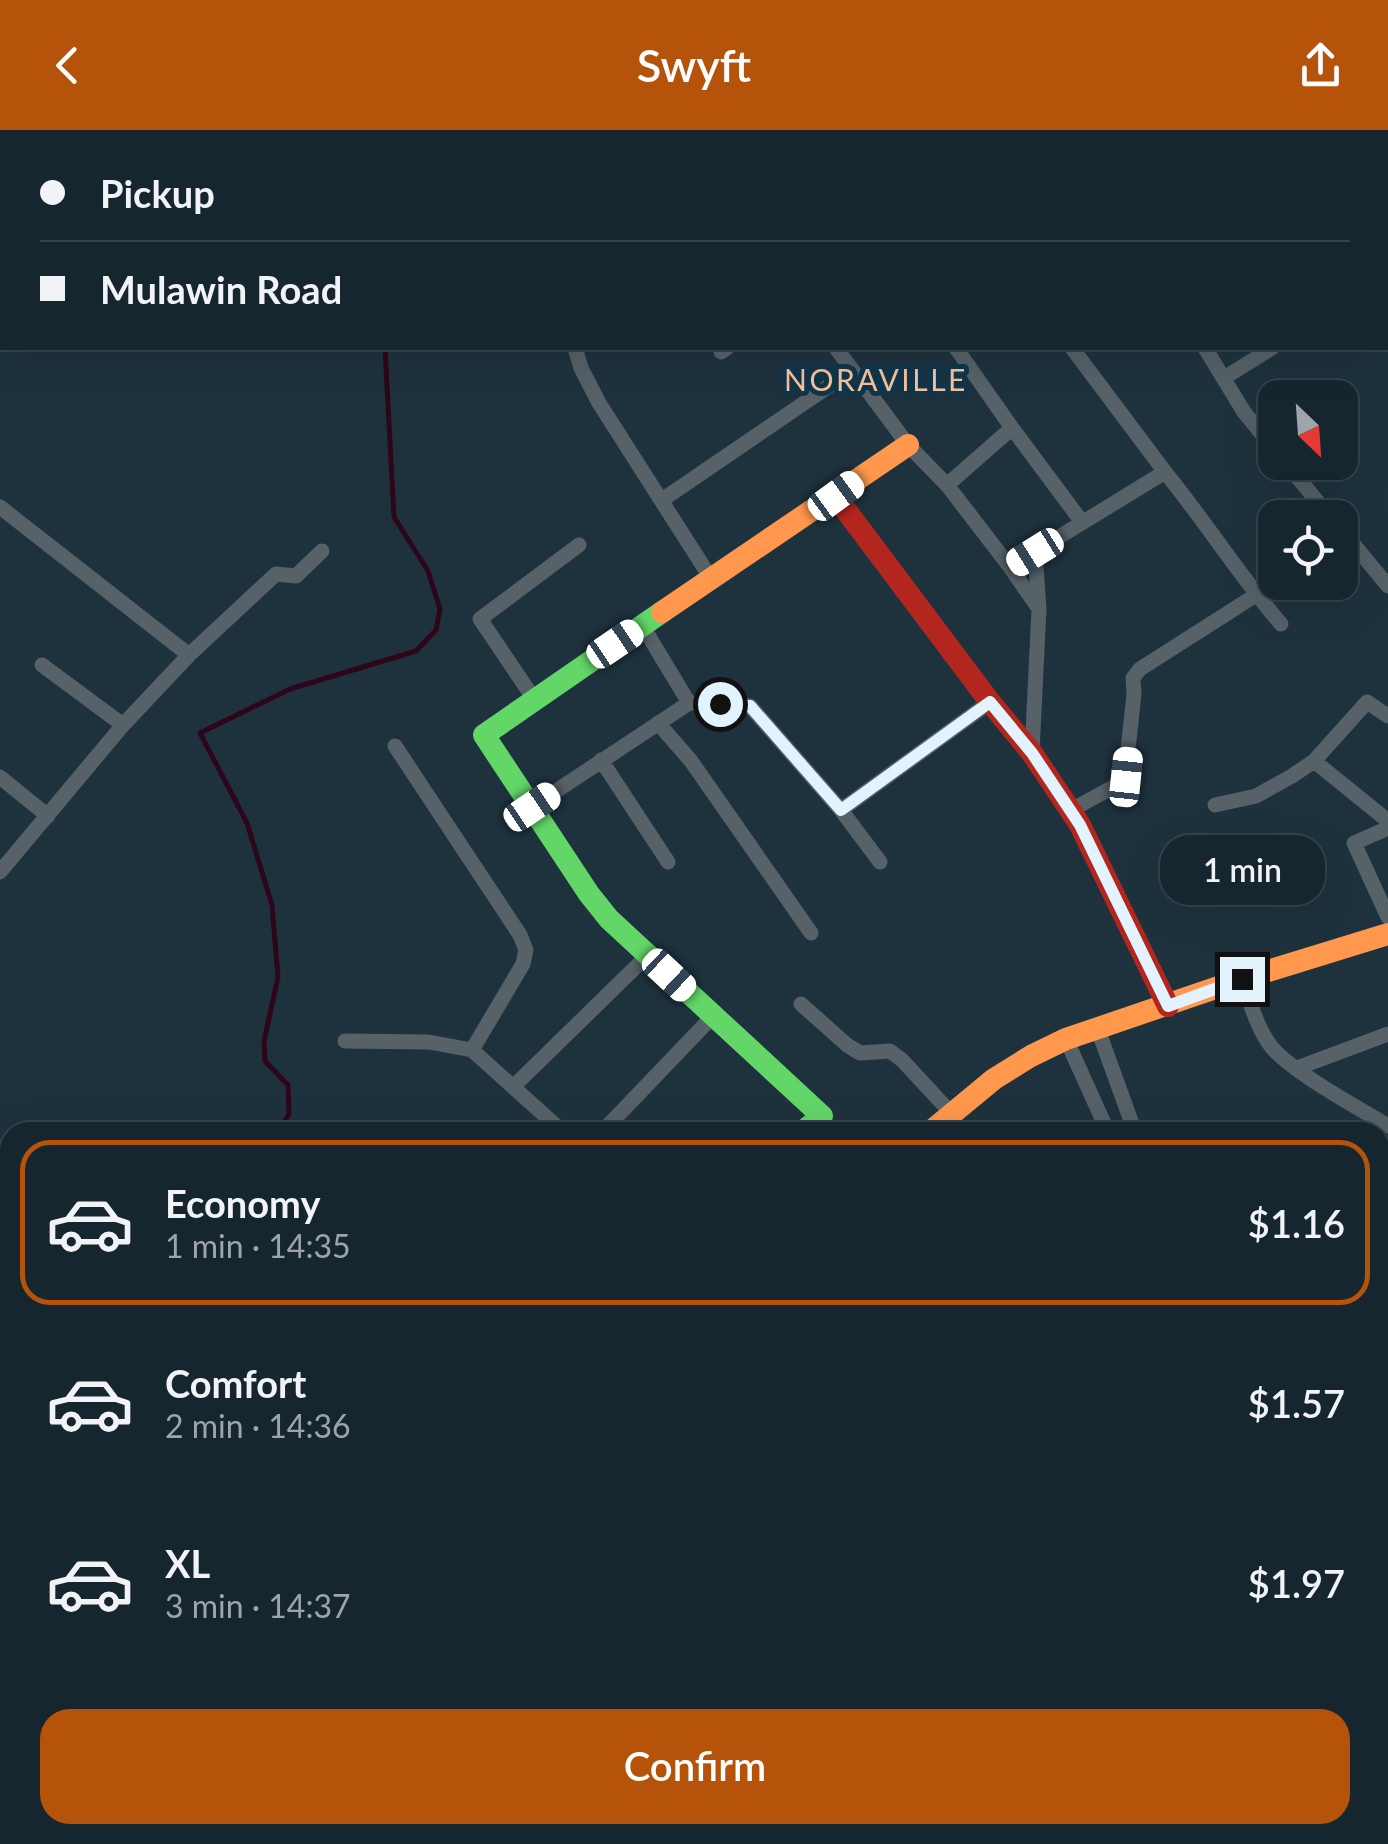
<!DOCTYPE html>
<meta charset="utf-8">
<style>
body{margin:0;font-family:Lato,sans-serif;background:#1f2e36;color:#f1f3f6;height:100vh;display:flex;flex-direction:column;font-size:38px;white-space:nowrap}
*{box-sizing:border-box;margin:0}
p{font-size:32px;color:#9ea5aa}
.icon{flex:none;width:55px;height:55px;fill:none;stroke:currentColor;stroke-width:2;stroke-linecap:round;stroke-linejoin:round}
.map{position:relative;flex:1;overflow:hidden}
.details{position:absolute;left:0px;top:992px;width:1390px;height:722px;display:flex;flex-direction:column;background:#16262e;border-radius:30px 30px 0 0;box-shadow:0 10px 40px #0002,0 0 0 2px #35434a}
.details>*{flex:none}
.guide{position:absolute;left:0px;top:0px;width:1390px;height:220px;box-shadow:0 10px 40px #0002,0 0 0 2px #35434a;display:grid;align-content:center;height:220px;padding:0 40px;background:#16262e}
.needle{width:65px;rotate:155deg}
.controls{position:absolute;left:1258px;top:250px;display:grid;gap:20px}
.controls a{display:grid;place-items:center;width:100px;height:100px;border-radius:20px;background:#16262e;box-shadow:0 10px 40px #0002,0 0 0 2px #35434a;font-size:50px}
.end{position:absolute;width:45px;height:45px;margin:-22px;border:12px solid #e3f3fe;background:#111;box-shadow:0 0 0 5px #111}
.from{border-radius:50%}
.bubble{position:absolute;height:70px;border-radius:30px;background:#16262e;box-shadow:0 10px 40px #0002,0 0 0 2px #35434a;font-size:32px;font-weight:600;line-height:70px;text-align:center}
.car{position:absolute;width:30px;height:60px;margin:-30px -15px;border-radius:12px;box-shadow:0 0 8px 2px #0007;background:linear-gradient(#fff 24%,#345 0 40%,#fff 0 76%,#345 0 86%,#fff 0)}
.guide b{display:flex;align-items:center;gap:35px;height:95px;font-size:38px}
.guide b+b{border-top:2px solid #35434a}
.guide i{width:25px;height:25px;background:#f1f3f6}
ul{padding:18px 0 0;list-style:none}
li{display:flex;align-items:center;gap:30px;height:165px;margin:0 20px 15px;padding:0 20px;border:5px solid transparent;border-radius:30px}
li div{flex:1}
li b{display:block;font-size:38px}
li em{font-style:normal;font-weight:600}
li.selected{border-color:#b45309}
li>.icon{width:90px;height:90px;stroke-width:1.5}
.action{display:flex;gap:20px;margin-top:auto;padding:20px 40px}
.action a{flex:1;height:115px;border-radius:30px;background:#b45309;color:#fff;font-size:40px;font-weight:600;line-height:115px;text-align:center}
header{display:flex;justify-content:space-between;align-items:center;height:130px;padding:0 40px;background:#b45309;color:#fff;font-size:45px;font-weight:600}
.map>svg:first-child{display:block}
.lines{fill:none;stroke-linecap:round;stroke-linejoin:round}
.stream{stroke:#2e061b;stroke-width:5}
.lane{stroke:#566168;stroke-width:8}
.street{stroke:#566168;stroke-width:15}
.fast{stroke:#63d668;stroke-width:22}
.slow{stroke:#ff974d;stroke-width:22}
.jam{stroke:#b3261e;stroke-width:22}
.route{stroke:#e3f3fe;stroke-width:12}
.labels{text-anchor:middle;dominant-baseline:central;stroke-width:10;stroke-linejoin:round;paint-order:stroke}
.neighbourhood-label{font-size:30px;letter-spacing:2.5px;fill:#f7c29b;stroke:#10364c}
</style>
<header><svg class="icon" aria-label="back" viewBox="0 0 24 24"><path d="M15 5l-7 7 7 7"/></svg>Swyft<svg class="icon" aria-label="share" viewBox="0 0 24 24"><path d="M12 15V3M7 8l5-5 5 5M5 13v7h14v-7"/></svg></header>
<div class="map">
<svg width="1388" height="1714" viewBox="0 0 1388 1714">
<rect width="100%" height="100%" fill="#1e323e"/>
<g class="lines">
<path class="stream" d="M 453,2 L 453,0
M 278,1002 L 289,984 L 288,955 L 265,931 L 264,911 L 278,847 L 272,775 L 247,693 L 200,603 L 290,559 L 416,521 L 436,500 L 440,479 L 428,441 L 394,387 L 385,218
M 0,1396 L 10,1412"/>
<path class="lane" d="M 557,1705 L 566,1714"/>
<path class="street" d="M 711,0 L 711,2
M 1341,2 L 1345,0
M 1388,54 L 1388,53
M 1388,145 L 1388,144
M 575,218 L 581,238 L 599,273 L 712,450
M 836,218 L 908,315 L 947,355 L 1010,437 L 1039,479
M 956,218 L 1012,298
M 1072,218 L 1165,342
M 1205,218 L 1244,282 L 1275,320
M 721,222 L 727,218
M 1224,248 L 1272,218
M 1285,332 L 1331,388
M 947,355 L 1012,298 L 1082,392
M 662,370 L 851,241
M 0,377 L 189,525
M 1340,398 L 1388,456
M 1010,437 L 1165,342 C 1205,391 1239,445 1281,494
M 42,535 L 123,595
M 534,569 L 480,489 L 579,415
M 689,573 L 750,576 L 841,680 L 990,572
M 658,593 L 691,631 L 811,803
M 395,616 L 520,805 L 526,820 L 523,834 L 472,920
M 1032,622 L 1039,479 L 1035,422
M 601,630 L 668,732
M 1314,631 L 1367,572 L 1388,586
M 0,647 L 48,686
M 1215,675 L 1256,666 L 1292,646 L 1314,631 L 1388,691
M 532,677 L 689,573 L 642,495
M 841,680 L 880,732
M 1071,680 L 1119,654 L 1125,647 L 1134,564 L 1133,548 L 1140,539 L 1256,465
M 1388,698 L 1354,713 L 1388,787
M 0,742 L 123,595 L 189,525 L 276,444 L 296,446 L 322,421
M 1242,849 C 1250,871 1256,896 1270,915 C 1288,940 1359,978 1388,996
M 801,874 L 847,915 L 860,923 L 890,921 L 902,930 L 952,984
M 1097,897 L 1135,1002
M 1066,909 L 1108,1002
M 345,911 L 429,912 L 472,920 L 563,1002
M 1297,938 L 1388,904
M 514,956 L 648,825
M 602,1002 L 713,886
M 1235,1002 L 1238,999 L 1243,1002
M 1380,1088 L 1388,1094
M 1380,1161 L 1388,1149
M 1380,1293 L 1388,1280
M 0,1347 L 10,1377
M 1380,1422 L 1388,1409
M 1380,1461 L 1388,1465
M 1380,1529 L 1388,1532
M 0,1532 L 10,1540
M 1380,1577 L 1388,1582
M 0,1641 L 10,1648
M 884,1705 L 894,1714
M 1238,1705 L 1249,1714"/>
<path class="fast" d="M 662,482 L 484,605 L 589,764 L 609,789 L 822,986 L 802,1002"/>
<path class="slow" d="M 662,482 L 908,315
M 930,1002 L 994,949 L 1031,926 L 1066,909 L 1242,849 L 1388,804
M 69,1714 L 82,1705"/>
<path class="jam" d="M 836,367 L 990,572 L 1032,623 L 1080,695 L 1168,876
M 97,1714 L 102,1705"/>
</g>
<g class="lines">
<path class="route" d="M 720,574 L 750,576 L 841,680 L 990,572 L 1032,623 L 1080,695 L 1168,876 L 1242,849"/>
</g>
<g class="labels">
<g class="neighbourhood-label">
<text x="876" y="249">NORAVILLE</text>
</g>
</g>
</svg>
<div class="controls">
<a><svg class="needle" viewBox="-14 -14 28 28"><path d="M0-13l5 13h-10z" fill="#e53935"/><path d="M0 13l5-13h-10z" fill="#9ea5aa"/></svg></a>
<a><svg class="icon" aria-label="locate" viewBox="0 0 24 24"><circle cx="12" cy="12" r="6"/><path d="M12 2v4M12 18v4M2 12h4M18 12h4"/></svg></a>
</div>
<i class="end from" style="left:720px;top:574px"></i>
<i class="end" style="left:1242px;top:849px"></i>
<div class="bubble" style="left:1160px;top:705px;width:165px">1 min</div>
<i class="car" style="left:836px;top:366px;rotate:54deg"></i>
<i class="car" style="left:1035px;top:422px;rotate:238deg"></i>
<i class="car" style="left:615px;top:514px;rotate:56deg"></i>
<i class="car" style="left:1126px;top:647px;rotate:6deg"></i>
<i class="car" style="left:532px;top:677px;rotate:56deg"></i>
<i class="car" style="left:669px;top:845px;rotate:133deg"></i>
<div class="guide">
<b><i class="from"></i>Pickup</b>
<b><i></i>Mulawin Road</b>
</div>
<section class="details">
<ul>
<li class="selected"><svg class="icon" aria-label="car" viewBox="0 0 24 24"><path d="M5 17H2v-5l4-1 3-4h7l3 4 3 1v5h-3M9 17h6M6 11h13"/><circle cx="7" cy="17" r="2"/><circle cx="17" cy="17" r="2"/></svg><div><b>Economy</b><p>1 min · 14:35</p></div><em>$1.16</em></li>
<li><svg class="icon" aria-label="car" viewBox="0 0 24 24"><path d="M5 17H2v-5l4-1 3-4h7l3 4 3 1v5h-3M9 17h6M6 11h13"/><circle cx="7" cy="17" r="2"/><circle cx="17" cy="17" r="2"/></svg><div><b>Comfort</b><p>2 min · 14:36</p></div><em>$1.57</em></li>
<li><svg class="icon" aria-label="car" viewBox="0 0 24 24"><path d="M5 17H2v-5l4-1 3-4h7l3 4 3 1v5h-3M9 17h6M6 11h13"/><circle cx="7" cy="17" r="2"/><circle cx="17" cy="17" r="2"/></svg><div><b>XL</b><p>3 min · 14:37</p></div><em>$1.97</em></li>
</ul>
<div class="action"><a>Confirm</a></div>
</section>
</div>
